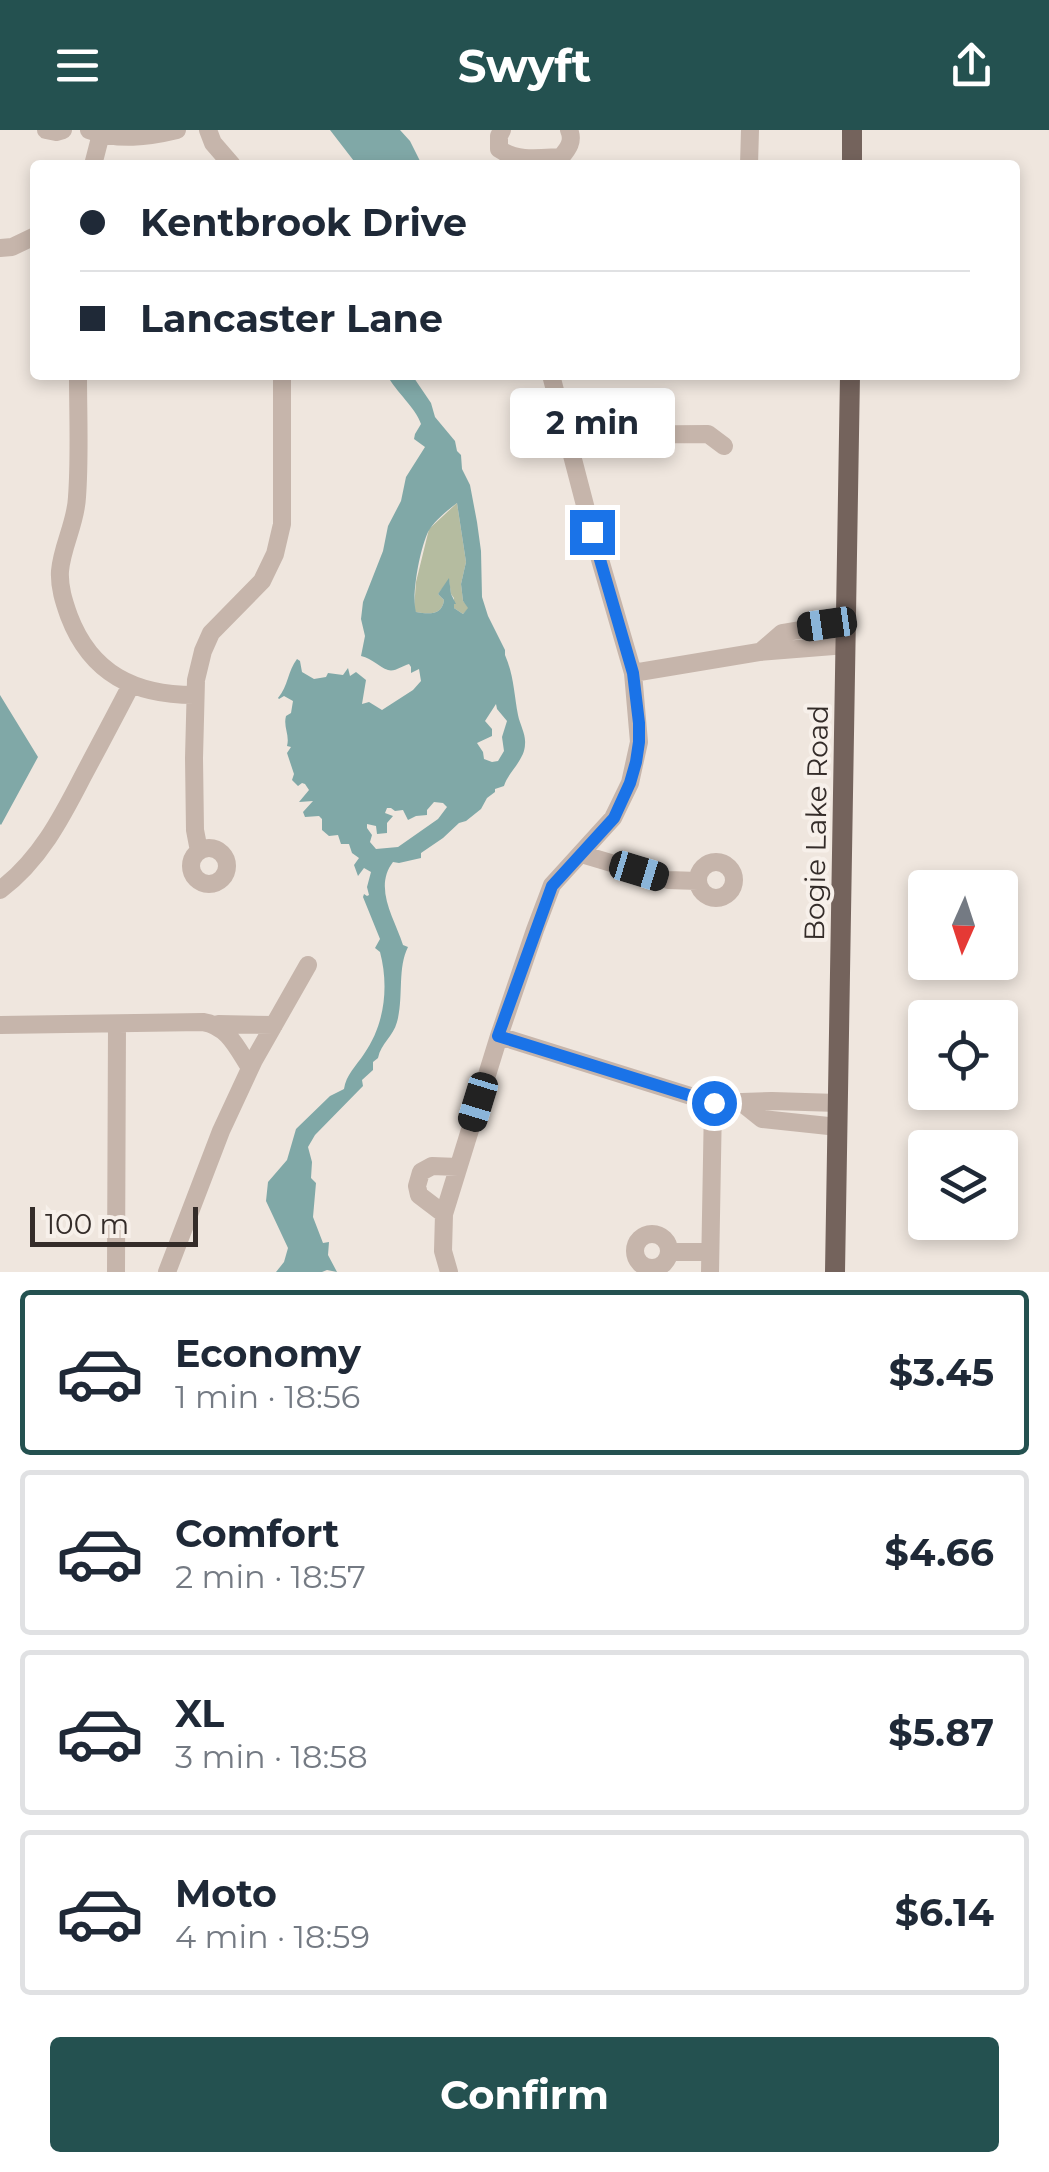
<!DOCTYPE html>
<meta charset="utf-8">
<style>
body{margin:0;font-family:Montserrat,sans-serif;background:#f2f2f3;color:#1f2937;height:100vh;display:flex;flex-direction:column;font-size:38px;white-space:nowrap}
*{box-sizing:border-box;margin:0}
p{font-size:32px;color:#747a83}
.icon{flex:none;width:55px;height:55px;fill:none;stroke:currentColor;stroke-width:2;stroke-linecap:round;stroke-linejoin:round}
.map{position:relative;height:1142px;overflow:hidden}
.sheet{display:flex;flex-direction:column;background:#fff;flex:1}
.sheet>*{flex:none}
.hud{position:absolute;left:30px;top:30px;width:990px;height:220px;border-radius:10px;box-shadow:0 5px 15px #0003;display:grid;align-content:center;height:220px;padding:0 50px;background:#fff}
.needle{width:65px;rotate:183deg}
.controls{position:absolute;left:908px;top:740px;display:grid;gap:20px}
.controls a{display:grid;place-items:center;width:110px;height:110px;border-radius:10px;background:#fff;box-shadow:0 5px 15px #0003;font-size:50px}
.scale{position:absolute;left:30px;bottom:25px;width:168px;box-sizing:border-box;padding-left:10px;border:5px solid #342c29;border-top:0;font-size:28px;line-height:35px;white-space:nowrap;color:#342c29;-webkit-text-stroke:8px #f7f0ea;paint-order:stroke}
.end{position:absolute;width:45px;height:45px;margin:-22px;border:12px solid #1a73e8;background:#fff;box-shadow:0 0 0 5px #fff}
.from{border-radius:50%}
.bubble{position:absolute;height:70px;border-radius:10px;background:#fff;box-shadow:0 5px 15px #0003;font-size:32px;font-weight:700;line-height:70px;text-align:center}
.car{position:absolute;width:30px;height:60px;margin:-30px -15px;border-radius:12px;box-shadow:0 0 8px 2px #0007;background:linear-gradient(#222 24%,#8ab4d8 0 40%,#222 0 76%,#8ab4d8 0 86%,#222 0)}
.hud b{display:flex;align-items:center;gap:35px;height:95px;font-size:38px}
.hud b+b{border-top:2px solid #e0e1e3}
.hud i{width:25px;height:25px;background:#1f2937}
ul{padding:18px 0 0;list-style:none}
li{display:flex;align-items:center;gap:30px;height:165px;margin:0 20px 15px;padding:0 30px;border:5px solid #e0e1e3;border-radius:10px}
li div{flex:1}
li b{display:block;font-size:38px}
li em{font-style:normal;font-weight:700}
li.current{border-color:#245150}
li>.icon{width:90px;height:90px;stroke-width:1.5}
.primary-button{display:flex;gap:20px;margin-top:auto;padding:20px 50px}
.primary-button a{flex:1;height:115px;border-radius:10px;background:#245150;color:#fff;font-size:40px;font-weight:700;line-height:115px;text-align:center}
header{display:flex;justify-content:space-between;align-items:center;height:130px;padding:0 50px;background:#245150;color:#fff;font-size:45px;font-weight:700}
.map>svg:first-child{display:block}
.green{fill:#b5bca0}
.water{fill:#80a8a7;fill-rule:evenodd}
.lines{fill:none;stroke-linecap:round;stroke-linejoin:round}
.minor{stroke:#c6b5ab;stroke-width:18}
.major{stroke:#74635c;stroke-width:20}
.route{stroke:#1a73e8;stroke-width:12}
.labels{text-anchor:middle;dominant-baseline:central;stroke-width:8;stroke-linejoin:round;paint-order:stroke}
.street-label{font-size:28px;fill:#342c29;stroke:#f7f0ea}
</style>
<header><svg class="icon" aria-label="menu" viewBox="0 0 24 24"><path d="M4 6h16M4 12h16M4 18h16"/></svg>Swyft<svg class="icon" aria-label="share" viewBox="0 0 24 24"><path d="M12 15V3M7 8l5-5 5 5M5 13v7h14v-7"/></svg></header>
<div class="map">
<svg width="1049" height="1142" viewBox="0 0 1049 1142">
<rect width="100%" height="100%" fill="#efe6de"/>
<path class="green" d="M 457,373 L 466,432 L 461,454 L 463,471 L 469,478 L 463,484 L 454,478 L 454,468 L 451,464 L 449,450 L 438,464 L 444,470 C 442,486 428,484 416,482 L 414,479 L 416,452 L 429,399 Z"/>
<path class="water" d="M 330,0 L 400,0 L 410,11 L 422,35 L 357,35 Z
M 387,245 L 412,245 L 431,273 L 435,287 L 455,311 L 457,321 L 461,325 L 462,339 L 470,355 L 477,392 L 481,421 L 482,467 L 488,486 L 505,520 L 505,525 C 514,546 514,564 518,585 C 520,595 526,604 525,614 C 525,630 508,642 504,656 L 495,659 L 495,662 L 487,668 L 481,679 L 466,691 L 459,693 L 443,708 L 421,723 L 421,728 L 399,733 L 393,732 C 373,758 395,789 403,815 L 408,817 C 397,839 404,867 397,892 C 393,907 381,913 378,928 L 373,932 L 373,940 L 362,950 L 363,956 L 315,1005 L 308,1017 L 312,1032 L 311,1048 L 316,1053 L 313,1087 L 323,1113 L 329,1112 L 328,1125 L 337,1142 L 327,1140 L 322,1142 L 276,1142 L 284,1132 L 288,1118 L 266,1071 L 268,1052 L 287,1030 L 296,999 L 330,966 L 344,959 C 346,945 356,936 364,924 C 385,894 389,856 380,822 L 375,818 L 380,809 L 363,767 L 364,764 L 367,766 L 369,765 L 367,757 L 371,742 L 364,738 L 358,746 L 354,735 L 359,728 L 352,723 L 349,714 L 341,714 L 338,705 L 329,706 L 322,700 L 322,689 L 319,686 L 305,687 L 303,682 L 313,671 L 299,672 L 309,660 L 305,654 L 302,653 L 298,656 L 292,650 L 294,644 L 287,623 L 291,617 L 287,616 C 290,605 283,597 286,586 L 291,583 L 293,571 L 284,566 L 279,569 L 278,568 C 288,557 288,540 297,529 L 300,531 L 302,542 L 314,549 L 326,547 L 328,543 L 343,545 L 348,538 L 350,546 L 356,542 L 366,550 L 362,574 L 369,572 L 382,580 L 413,560 L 421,551 L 419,539 L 411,543 L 411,537 L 409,534 C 402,536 395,542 388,540 C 379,537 373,529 361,526 L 365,506 L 361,489 L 363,472 L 383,421 L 388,396 L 401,371 L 406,347 L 425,317 L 414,309 L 415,304 L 421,294 C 416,278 396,262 387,245 ZM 457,373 L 466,432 L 461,454 L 463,471 L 468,478 L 463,484 L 454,478 L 454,474 L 456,474 L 451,464 L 449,448 L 438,464 L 444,470 C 442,486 428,484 416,482 C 411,465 420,419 428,402 C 434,391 448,380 457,373 ZM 496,574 L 497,579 L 507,591 L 502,607 L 504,621 L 498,631 L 492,632 L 484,629 L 483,622 L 477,613 L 492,606 L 492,599 L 485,591 ZM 434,672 L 443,673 L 447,677 L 438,689 L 398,717 L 376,719 L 370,712 L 372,705 L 367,698 L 367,694 L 376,696 L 377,704 L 387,703 L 387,693 L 393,686 L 385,683 L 387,678 L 391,678 L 395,681 L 403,680 L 408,690 L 416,686 L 427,685 L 427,680 Z
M 0,565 L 38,627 L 1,695 L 0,694 Z"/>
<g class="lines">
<path class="minor" d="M 46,0 L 56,2 L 63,0
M 89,0 C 118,11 148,7 177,0
M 208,0 L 213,13 L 232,35
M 502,0 L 499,6 L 499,19 C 517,32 540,28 561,27 C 568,19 574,11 569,0
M 93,35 L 101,4
M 749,35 L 750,0
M 0,118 L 12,117 L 35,106
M 78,245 C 78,286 80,327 77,367 C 76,393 62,416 60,441 C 59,457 64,472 69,486 C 91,544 135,565 194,565
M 567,305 L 708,304 L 724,316
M 760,522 L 782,503 L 847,492
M 633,543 L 759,522 L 846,515
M191 736a18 18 0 1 1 36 0a18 18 0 1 1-36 0Z
M 199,721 L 195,700 L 194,628 L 196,550 L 203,521 L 211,503 L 262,451 L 275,424 L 282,394 L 282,245
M 581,724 L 668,750 L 698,751
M698 750a18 18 0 1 1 36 0a18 18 0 1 1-36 0Z
M 0,760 C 39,731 61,689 83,646 C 99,616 115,586 131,555
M 218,894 L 274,895
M 0,895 L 203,892 C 228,896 237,918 250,938
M 499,906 L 713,973 L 772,971 L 838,973
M 742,973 L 762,989 L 838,997
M 444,1084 L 419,1065 L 417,1056 L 421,1042 L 432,1036 L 458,1037
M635 1121a17 17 0 1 1 34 0a17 17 0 1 1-34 0Z
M 669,1122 L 710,1122
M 116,1142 L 117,894
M 167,1142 L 221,1001 L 254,930 L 308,835
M 449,1142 L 443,1121 L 444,1084 L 499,906 L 535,800 L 552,755 L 613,688 L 630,653 L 639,612 L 633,543 L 592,402 L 551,245
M 710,1142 L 713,973"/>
<path class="major" d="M 852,35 L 852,0
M 835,1142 L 850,245"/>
</g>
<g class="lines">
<path class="route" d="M 592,402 L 633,543 L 639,593 L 639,612 L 636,632 L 630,653 L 614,688 L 552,756 L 498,906 L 714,973"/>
</g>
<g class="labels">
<g class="street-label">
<text transform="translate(816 693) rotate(-89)">Bogie Lake Road</text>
</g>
</g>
</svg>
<div class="controls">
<a><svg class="needle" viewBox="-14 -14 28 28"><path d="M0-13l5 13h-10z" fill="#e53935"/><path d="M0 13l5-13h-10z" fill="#747a83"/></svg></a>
<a><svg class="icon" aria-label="locate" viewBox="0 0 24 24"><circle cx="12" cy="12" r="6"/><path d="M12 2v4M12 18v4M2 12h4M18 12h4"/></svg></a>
<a><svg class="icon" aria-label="layers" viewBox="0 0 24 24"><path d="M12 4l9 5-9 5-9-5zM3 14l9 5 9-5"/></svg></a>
</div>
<div class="scale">100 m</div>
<i class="end from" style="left:714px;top:973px"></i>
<i class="end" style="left:592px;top:402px"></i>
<div class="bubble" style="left:510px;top:258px;width:165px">2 min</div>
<i class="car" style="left:827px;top:494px;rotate:262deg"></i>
<i class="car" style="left:639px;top:741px;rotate:107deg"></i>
<i class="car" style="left:478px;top:972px;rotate:197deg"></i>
<div class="hud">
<b><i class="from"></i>Kentbrook Drive</b>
<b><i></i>Lancaster Lane</b>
</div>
</div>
<section class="sheet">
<ul>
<li class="current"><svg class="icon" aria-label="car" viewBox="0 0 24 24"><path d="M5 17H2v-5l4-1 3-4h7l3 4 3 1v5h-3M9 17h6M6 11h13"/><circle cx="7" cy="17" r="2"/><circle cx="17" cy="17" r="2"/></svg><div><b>Economy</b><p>1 min · 18:56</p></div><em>$3.45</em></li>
<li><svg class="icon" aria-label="car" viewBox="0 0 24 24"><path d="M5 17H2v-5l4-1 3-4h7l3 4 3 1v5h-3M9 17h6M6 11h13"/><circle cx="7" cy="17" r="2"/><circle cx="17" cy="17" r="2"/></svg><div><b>Comfort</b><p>2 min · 18:57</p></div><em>$4.66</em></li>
<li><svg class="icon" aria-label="car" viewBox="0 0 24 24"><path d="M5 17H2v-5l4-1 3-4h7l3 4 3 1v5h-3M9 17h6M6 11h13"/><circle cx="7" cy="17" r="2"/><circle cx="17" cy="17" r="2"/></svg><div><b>XL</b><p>3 min · 18:58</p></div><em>$5.87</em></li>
<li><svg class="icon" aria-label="car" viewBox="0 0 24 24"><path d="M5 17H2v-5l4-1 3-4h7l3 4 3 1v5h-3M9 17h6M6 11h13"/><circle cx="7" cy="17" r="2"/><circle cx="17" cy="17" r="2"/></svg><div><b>Moto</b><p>4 min · 18:59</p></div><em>$6.14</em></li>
</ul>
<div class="primary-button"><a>Confirm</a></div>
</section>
